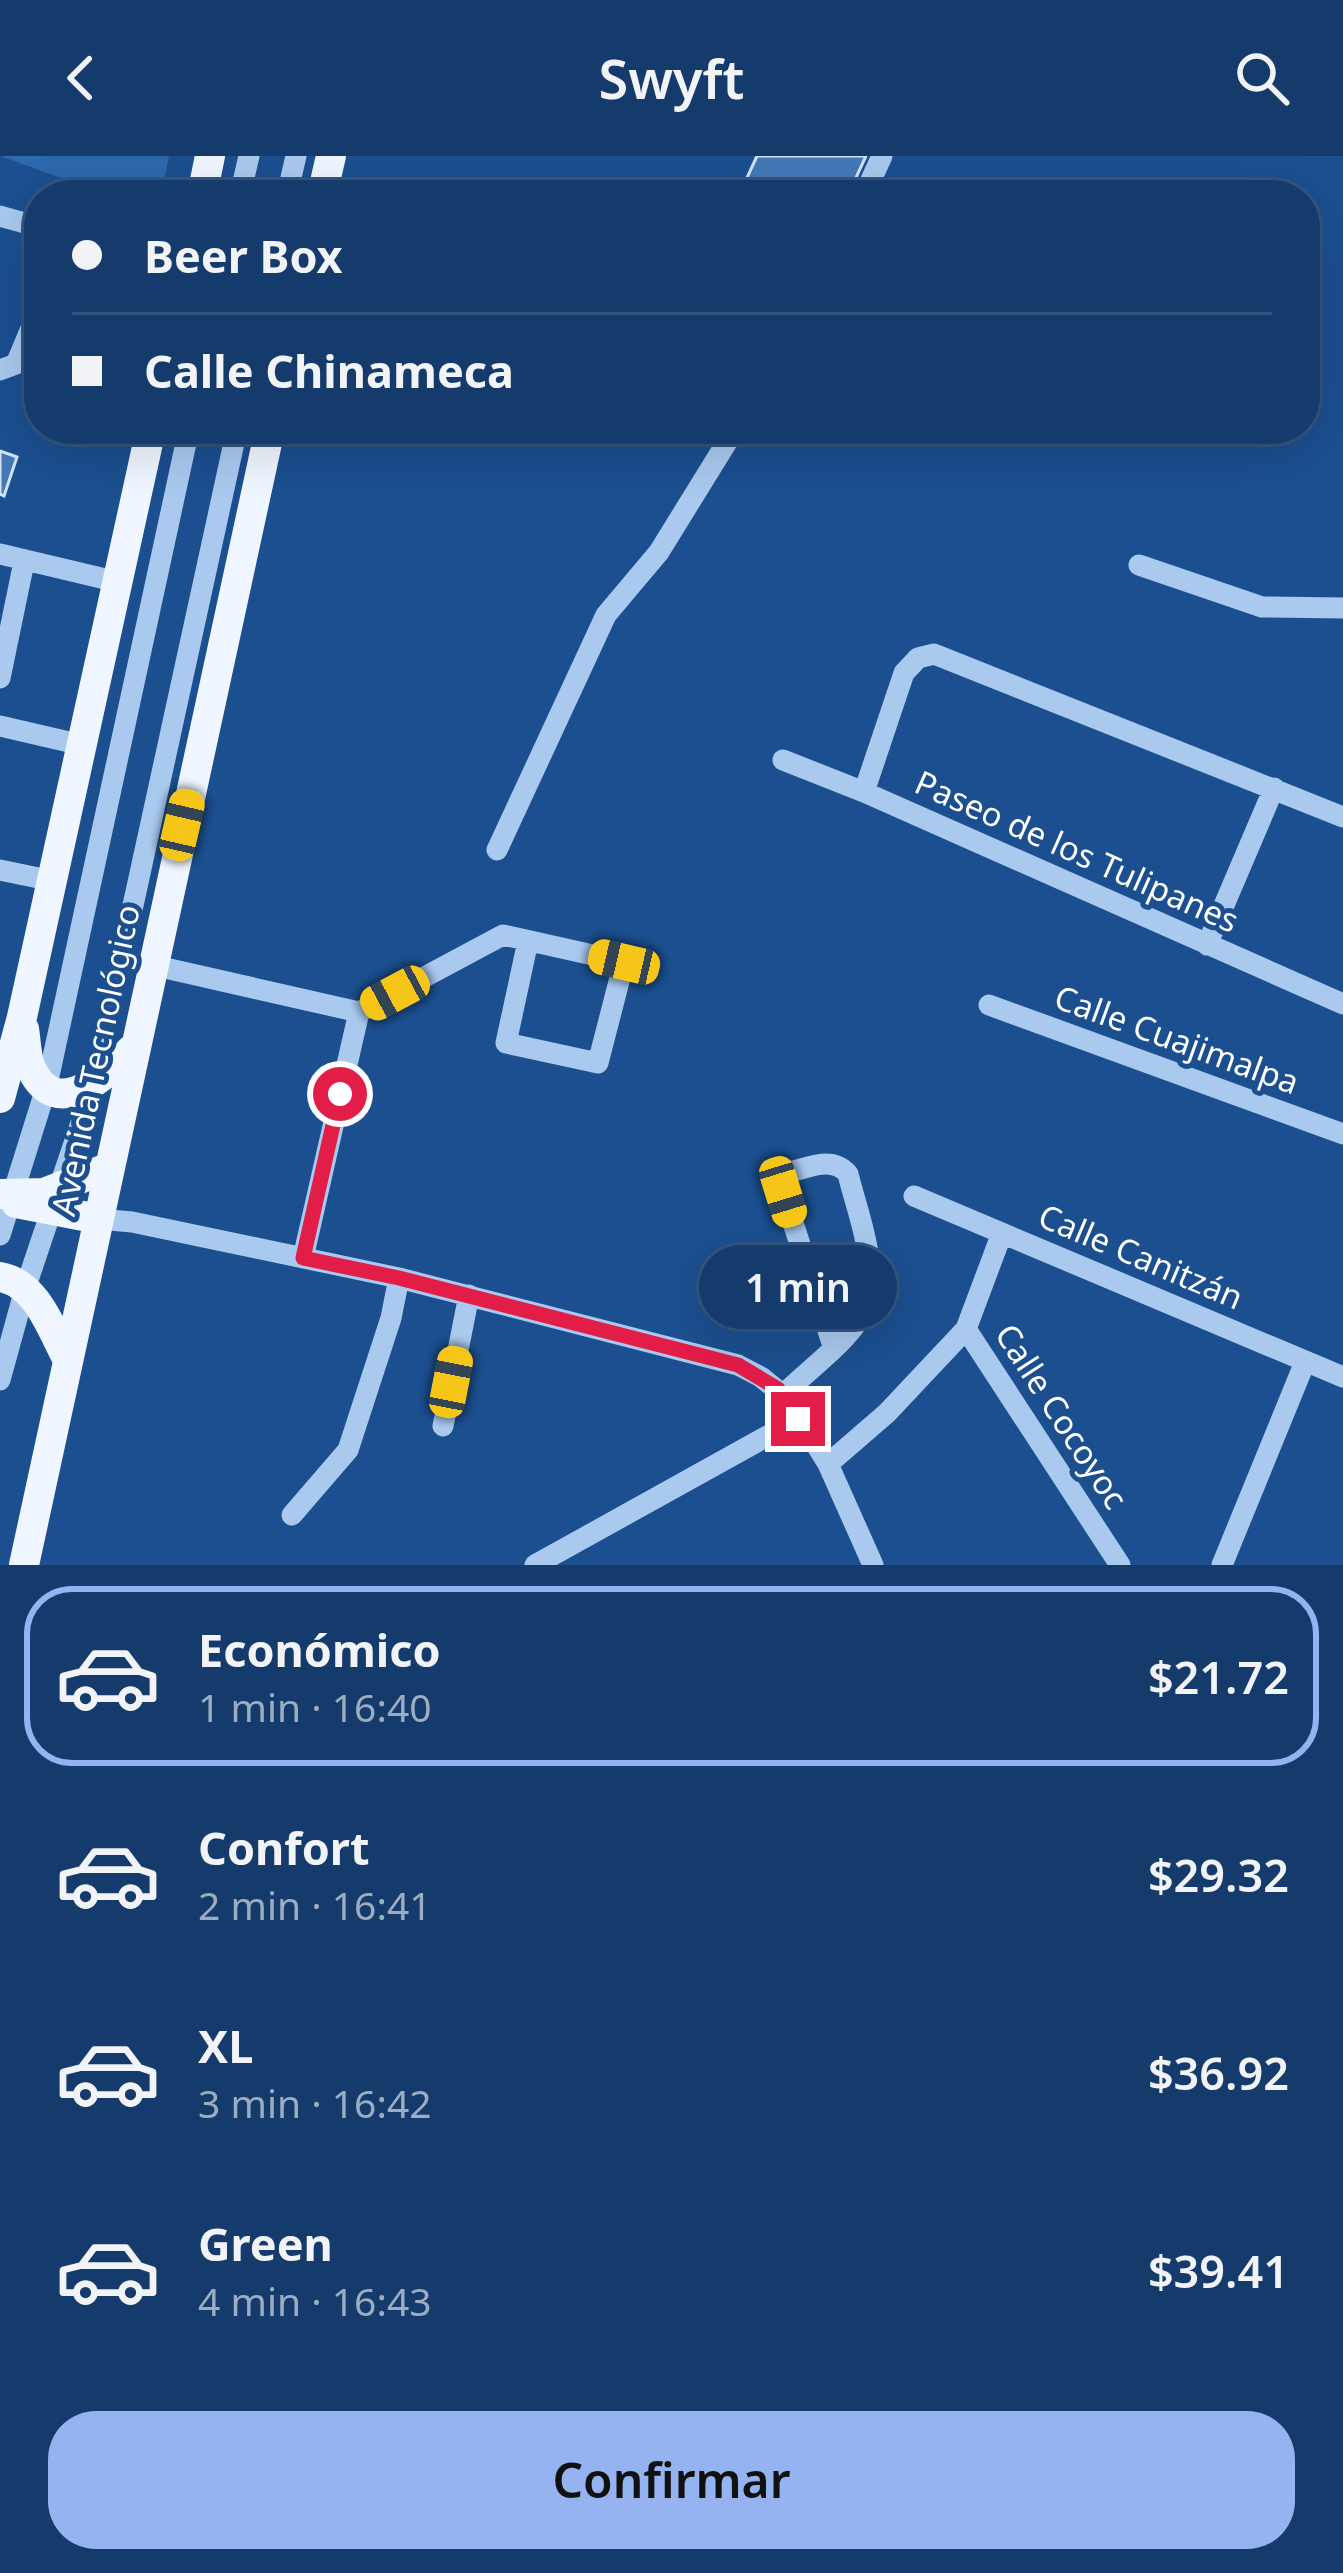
<!DOCTYPE html>
<html lang="es">
<meta charset="utf-8">
<style>
body{margin:0;font-family:"Noto Sans",sans-serif;background:#214673;color:#f1f3f6;height:100vh;display:flex;flex-direction:column;font-size:45px;white-space:nowrap}
*{box-sizing:border-box;margin:0}
p{font-size:39px;color:#9dadc1}
.icon{flex:none;width:66px;height:66px;fill:none;stroke:currentColor;stroke-width:2;stroke-linecap:round;stroke-linejoin:round}
.map{position:relative;height:1409px;overflow:hidden}
.panel{display:flex;flex-direction:column;background:#143b6b;flex:1}
.panel>*{flex:none}
.guide{position:absolute;left:24px;top:24px;width:1296px;height:264px;border-radius:48px;box-shadow:0 12px 48px #0002,0 0 0 3px #33557e;display:grid;align-content:center;height:264px;padding:0 48px;background:#143b6b}
.end{position:absolute;width:54px;height:54px;margin:-27px;border:15px solid #e11d48;background:#fff;box-shadow:0 0 0 6px #fff}
.from{border-radius:50%}
.bubble{position:absolute;height:84px;border-radius:42px;background:#143b6b;box-shadow:0 12px 48px #0002,0 0 0 3px #33557e;font-size:39px;font-weight:600;line-height:84px;text-align:center}
.car{position:absolute;width:36px;height:72px;margin:-36px -18px;border-radius:15px;box-shadow:0 0 9px 3px #0007;background:linear-gradient(#f5c518 24%,#345 0 40%,#f5c518 0 76%,#345 0 86%,#f5c518 0)}
.guide b{display:flex;align-items:center;gap:42px;height:114px;font-size:45px}
.guide b+b{border-top:3px solid #33557e}
.guide i{width:30px;height:30px;background:#f1f3f6}
ul{padding:21px 0 0;list-style:none}
li{display:flex;align-items:center;gap:36px;height:180px;margin:0 24px 18px;padding:0 24px;border:6px solid transparent;border-radius:48px}
li div{flex:1}
li b{display:block;font-size:45px}
li em{font-style:normal;font-weight:600}
li.active{border-color:#95b2f1}
li>.icon{width:108px;height:108px;stroke-width:1.5}
.primary-button{display:flex;gap:24px;margin-top:auto;padding:24px 48px}
.primary-button a{flex:1;height:138px;border-radius:48px;background:#95b2f1;color:#111;font-size:48px;font-weight:600;line-height:138px;text-align:center}
header{display:flex;justify-content:space-between;align-items:center;height:156px;padding:0 48px;background:#143b6b;font-size:54px;font-weight:600}
.map>svg:first-child{display:block}
.garden{fill:#2e69ad}
.building{fill:#4478b7;stroke:#cfe3fa;stroke-width:3}
.lines{fill:none;stroke-linecap:round;stroke-linejoin:round}
.minor{stroke:#a9c9ee;stroke-width:21}
.major{stroke:#f0f6ff;stroke-width:30}
.route{stroke:#e11d48;stroke-width:15}
.labels{text-anchor:middle;dominant-baseline:central;stroke-width:10;stroke-linejoin:round;paint-order:stroke}
.street-label{font-size:33px;fill:#fff;stroke:#1b4f8f}
</style>
<header><svg class="icon" aria-label="back" viewBox="0 0 24 24"><path d="M15 5l-7 7 7 7"/></svg>Swyft<svg class="icon" aria-label="search" viewBox="0 0 24 24"><circle cx="10" cy="10" r="6"/><path d="M15 15l6 6"/></svg></header>
<div class="map">
<svg width="1343" height="1409" viewBox="0 0 1343 1409">
<rect width="100%" height="100%" fill="#1b4f8f"/>
<path class="garden" d="M 0,0 L 169,0 L 161,39 L 109,39 Z"/>
<path class="building" d="M 757,0 L 866,0 L 848,39 L 739,39 Z
M 0,295 L 17,301 L 4,340 L 0,338 Z"/>
<g class="lines">
<path class="minor" d="M 240,39 L 249,0
M 287,39 L 296,0
M 864,39 L 882,0
M 0,60 L 39,71
M 0,214 L 16,208 L 39,153
M 0,398 L 118,426
M 1139,409 L 1262,451 L 1343,452
M 0,522 L 24,406
M 0,570 L 82,589
M 783,604 L 864,636 L 1343,848
M 864,636 L 904,517 L 918,502 L 934,498 L 1343,661
M 497,694 L 606,459 L 659,396 L 735,273
M 0,714 L 53,725
M 1207,789 L 1274,632
M 152,809 L 359,856
M 989,849 L 1343,978
M 914,1040 L 1343,1221
M 99,1063 L 132,1066 L 399,1122 L 738,1209 L 761,1221 L 788,1243 L 828,1308 L 873,1409
M 1002,1077 L 966,1173 L 1120,1409
M 0,1079 L 47,929 L 189,273
M 303,1102 L 359,856 L 503,779 L 624,806 L 598,907 L 506,887 L 528,785
M 0,1224 L 25,1133 L 94,928 L 237,273
M 784,1238 C 805,1217 843,1189 858,1165 C 885,1120 859,1064 848,1018 C 832,1000 811,1011 790,1016 L 783,1036 L 833,1190
M 443,1270 L 469,1139
M 828,1308 L 887,1257 L 966,1173
M 292,1359 L 348,1294 L 391,1162 L 399,1122
M 535,1409 L 798,1263
M 1222,1409 L 1305,1206"/>
<path class="major" d="M 202,39 L 210,0
M 322,39 L 331,0
M 24,873 C 26,884 26,901 31,912 C 57,969 109,916 133,892
M 0,942 L 22,861 L 151,273
M 0,1038 L 44,1037 L 110,1011
M 16,1047 L 99,1063
M 0,1121 C 37,1127 52,1175 68,1204
M 24,1409 L 270,273"/>
</g>
<g class="lines">
<path class="route" d="M 340,938 L 303,1102 L 399,1122 L 738,1209 L 778,1233 L 798,1263"/>
</g>
<g class="labels">
<g class="street-label">
<text transform="translate(1077 695) rotate(24)">Paseo de los Tulipanes</text>
<text transform="translate(1177 883) rotate(20)">Calle Cuajimalpa</text>
<text transform="translate(95 904) rotate(-78)">Avenida Tecnológico</text>
<text transform="translate(1141 1100) rotate(23)">Calle Canitzán</text>
<text transform="translate(1062 1260) rotate(57)">Calle Cocoyoc</text>
</g>
</g>
</svg>
<i class="end from" style="left:340px;top:938px"></i>
<i class="end" style="left:798px;top:1263px"></i>
<div class="bubble" style="left:699px;top:1089px;width:198px">1 min</div>
<i class="car" style="left:182px;top:669px;rotate:13deg"></i>
<i class="car" style="left:624px;top:806px;rotate:283deg"></i>
<i class="car" style="left:395px;top:837px;rotate:242deg"></i>
<i class="car" style="left:783px;top:1036px;rotate:163deg"></i>
<i class="car" style="left:451px;top:1226px;rotate:11deg"></i>
<div class="guide">
<b><i class="from"></i>Beer Box</b>
<b><i></i>Calle Chinameca</b>
</div>
</div>
<section class="panel">
<ul>
<li class="active"><svg class="icon" aria-label="car" viewBox="0 0 24 24"><path d="M5 17H2v-5l4-1 3-4h7l3 4 3 1v5h-3M9 17h6M6 11h13"/><circle cx="7" cy="17" r="2"/><circle cx="17" cy="17" r="2"/></svg><div><b>Económico</b><p>1 min · 16:40</p></div><em>$21.72</em></li>
<li><svg class="icon" aria-label="car" viewBox="0 0 24 24"><path d="M5 17H2v-5l4-1 3-4h7l3 4 3 1v5h-3M9 17h6M6 11h13"/><circle cx="7" cy="17" r="2"/><circle cx="17" cy="17" r="2"/></svg><div><b>Confort</b><p>2 min · 16:41</p></div><em>$29.32</em></li>
<li><svg class="icon" aria-label="car" viewBox="0 0 24 24"><path d="M5 17H2v-5l4-1 3-4h7l3 4 3 1v5h-3M9 17h6M6 11h13"/><circle cx="7" cy="17" r="2"/><circle cx="17" cy="17" r="2"/></svg><div><b>XL</b><p>3 min · 16:42</p></div><em>$36.92</em></li>
<li><svg class="icon" aria-label="car" viewBox="0 0 24 24"><path d="M5 17H2v-5l4-1 3-4h7l3 4 3 1v5h-3M9 17h6M6 11h13"/><circle cx="7" cy="17" r="2"/><circle cx="17" cy="17" r="2"/></svg><div><b>Green</b><p>4 min · 16:43</p></div><em>$39.41</em></li>
</ul>
<div class="primary-button"><a>Confirmar</a></div>
</section>
